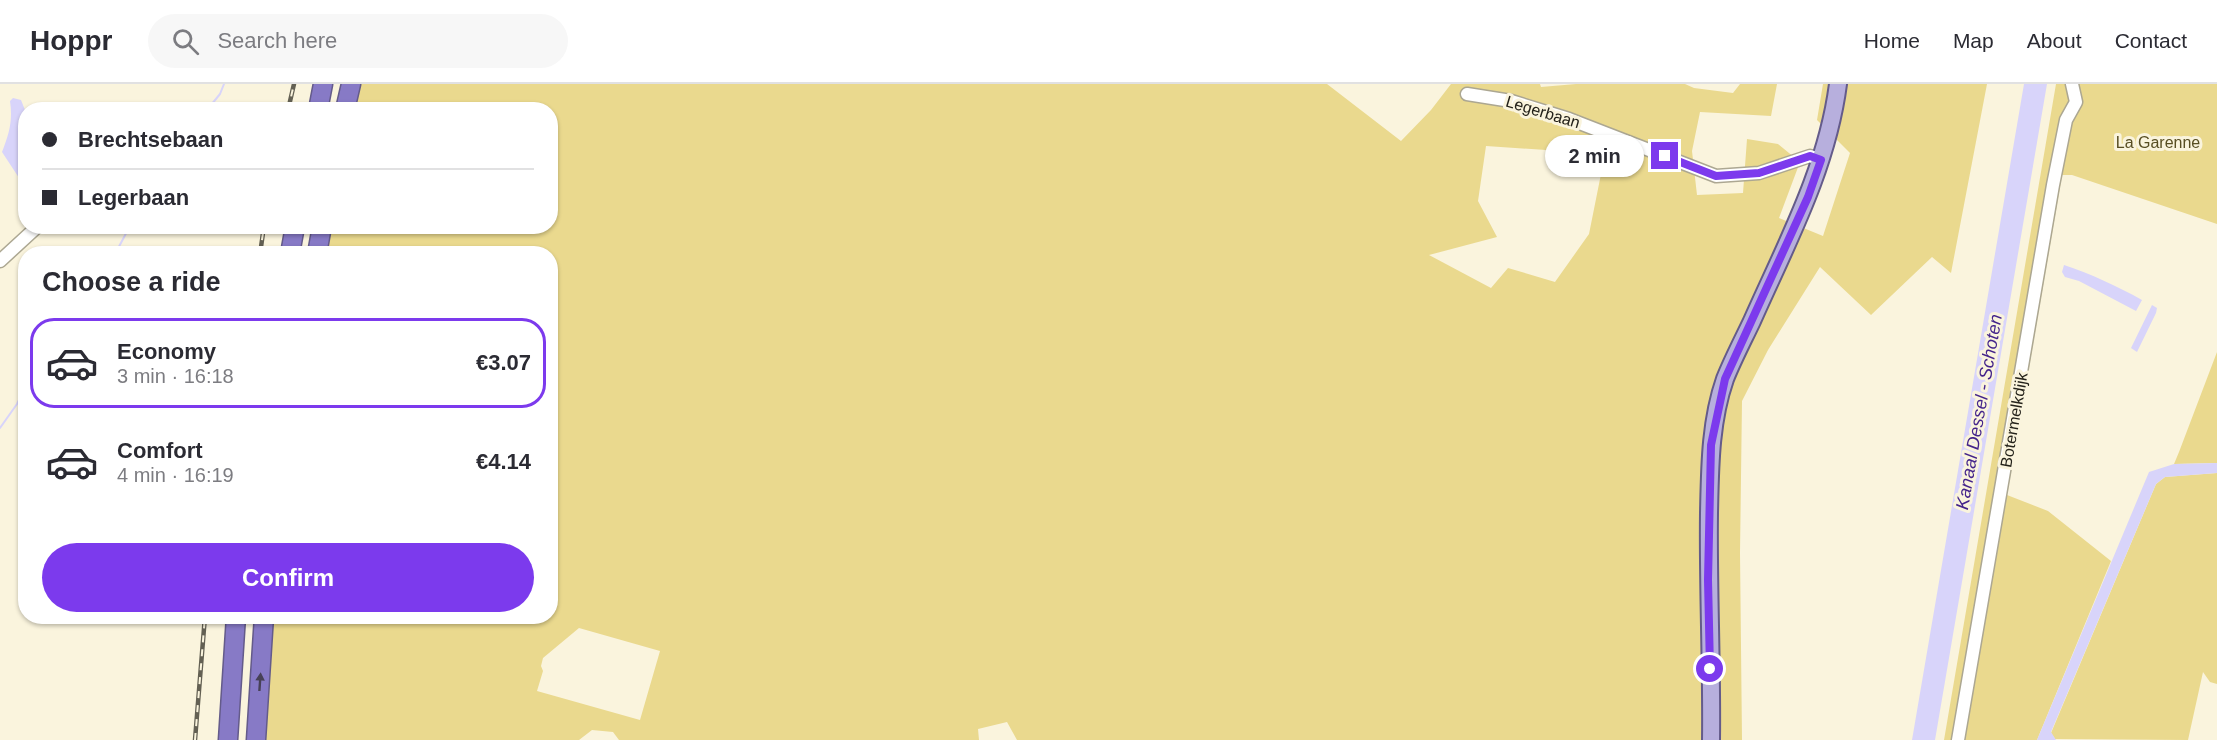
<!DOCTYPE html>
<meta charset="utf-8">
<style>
body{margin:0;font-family:Arial,sans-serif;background:#f7f7f7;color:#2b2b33;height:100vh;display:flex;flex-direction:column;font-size:22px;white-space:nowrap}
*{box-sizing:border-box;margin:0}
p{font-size:20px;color:#7c7c81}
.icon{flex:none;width:33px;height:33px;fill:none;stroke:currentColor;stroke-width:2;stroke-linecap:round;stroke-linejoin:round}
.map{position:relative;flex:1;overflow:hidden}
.details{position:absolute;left:18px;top:162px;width:540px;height:378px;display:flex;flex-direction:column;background:#fff;border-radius:24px;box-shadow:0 2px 4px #0004}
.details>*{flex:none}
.guide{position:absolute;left:18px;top:18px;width:540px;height:132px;border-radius:24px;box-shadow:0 2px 4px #0004;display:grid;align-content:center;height:132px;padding:0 24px;background:#fff}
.end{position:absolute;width:27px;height:27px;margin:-14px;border:8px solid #7c3aed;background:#fff;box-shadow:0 0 0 3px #fff}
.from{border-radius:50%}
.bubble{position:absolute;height:42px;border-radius:21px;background:#fff;box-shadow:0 2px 4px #0004;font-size:20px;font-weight:800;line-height:42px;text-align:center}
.guide b{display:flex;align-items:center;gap:21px;height:57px;font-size:22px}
.guide b+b{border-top:2px solid #e1e1e2}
.guide i{width:15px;height:15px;background:#2b2b33}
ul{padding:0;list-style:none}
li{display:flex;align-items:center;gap:18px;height:90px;margin:0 12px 9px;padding:0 12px;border:3px solid transparent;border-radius:24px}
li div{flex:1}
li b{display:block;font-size:22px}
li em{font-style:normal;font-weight:800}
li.active{border-color:#7c3aed}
li>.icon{width:54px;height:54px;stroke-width:1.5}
h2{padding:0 24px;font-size:27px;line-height:72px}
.button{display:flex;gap:12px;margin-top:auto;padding:12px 24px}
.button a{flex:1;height:69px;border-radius:36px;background:#7c3aed;color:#fff;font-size:24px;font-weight:800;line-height:69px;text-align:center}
header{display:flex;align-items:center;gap:36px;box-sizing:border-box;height:84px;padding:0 30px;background:#fff;border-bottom:2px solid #e1e1e2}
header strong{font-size:28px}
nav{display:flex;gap:33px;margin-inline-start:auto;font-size:21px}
.search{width:420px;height:54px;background:#f7f7f7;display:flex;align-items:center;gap:15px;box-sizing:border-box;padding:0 21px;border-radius:33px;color:#7c7c81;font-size:22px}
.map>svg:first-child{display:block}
.green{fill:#ead98e;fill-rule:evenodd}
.water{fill:#d8d4fa}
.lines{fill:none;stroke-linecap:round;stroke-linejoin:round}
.stream{stroke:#d8d4fa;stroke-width:2}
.minor-casing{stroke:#aca792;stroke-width:15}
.major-casing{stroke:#645b8a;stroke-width:20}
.highway-casing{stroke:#645b8a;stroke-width:21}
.minor{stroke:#fff;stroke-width:12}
.major{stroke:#b7afdd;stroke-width:16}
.highway{stroke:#877ac6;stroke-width:18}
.rail-casing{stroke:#636053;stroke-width:4.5}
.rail{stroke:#faf4dd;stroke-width:2;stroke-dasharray:7;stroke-linecap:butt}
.oneway{fill:#474156}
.route{stroke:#7c3aed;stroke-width:8}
.labels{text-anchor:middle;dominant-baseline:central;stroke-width:6;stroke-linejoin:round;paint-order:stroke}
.street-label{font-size:16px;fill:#24221a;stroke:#faf4dd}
.park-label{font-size:16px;fill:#584e22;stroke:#faf4dd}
.water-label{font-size:18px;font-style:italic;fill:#44248b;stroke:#faf4dd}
</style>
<header>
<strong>Hoppr</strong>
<div class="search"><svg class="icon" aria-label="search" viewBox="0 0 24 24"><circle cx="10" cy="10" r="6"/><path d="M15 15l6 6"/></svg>Search here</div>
<nav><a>Home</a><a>Map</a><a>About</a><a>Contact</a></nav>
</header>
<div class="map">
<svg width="2217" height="656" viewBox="0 0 2217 656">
<rect width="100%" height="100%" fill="#faf4dd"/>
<path class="green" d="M 359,0 L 1327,0 L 1401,57 L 1431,26 L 1451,0 L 1540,0 L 1541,3 L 1576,0 L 1685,0 L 1694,4 L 1733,9 L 1740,0 L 1777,0 L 1771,32 L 1700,28 L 1692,67 L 1697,111 L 1743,109 L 1747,55 L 1778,60 L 1800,78 L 1779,134 L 1823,152 L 1850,69 L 1817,36 L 1823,0 L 1987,0 L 1951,189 L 1932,173 L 1871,231 L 1820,183 L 1768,266 L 1742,317 L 1740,469 L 1742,656 L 1017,656 L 1007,638 L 978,645 L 979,656 L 619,656 L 613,648 L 592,646 L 579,656 L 264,656 L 272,533 L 550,532 L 550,170 L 325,169 L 330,143 L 550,142 L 550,26 L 353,25 ZM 1486,62 L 1605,70 L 1589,150 L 1555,198 L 1508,184 L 1491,204 L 1429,171 L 1497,153 L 1478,117 ZM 579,544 L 660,567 L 640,636 L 537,607 L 543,587 L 541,582 L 543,574 Z
M 2056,0 L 2217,0 L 2217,140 L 2072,91 L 2062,91 L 2007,411 L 2048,427 L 2111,477 L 2037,656 L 1944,656 Z
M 2217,268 L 2217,379 L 2174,380 L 2179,368 Z
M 2217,389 L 2217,600 L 2210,598 L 2203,588 L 2188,656 L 2055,655 L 2051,649 L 2156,400 L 2165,393 Z"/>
<path class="water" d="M 2024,0 L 2047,0 L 1935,656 L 1912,656 Z
M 13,14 L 21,16 L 25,26 L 25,51 L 18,61 L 25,79 L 25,103 L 2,68 C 9,50 13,37 10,17 Z
M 2064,181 C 2091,190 2117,202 2142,216 L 2136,227 L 2079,197 L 2065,193 L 2062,188 Z
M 2152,221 L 2157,224 L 2156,229 L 2137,268 L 2131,264 Z
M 2217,379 L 2217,389 L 2165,393 L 2156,400 L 2051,648 L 2056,656 L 2037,656 L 2149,388 L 2174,380 Z"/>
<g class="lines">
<path class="stream" d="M 207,26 L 220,10 L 224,0
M 115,170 L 130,142
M 0,344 L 17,320 L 26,302"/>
<g class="minor-casing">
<path id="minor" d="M 1467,10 L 1511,17 L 1569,35 L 1716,92 L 1759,89 L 1810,72 L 1821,76
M 0,177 L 38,142
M 1958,656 L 2053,101 L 2066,36 L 2076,18 L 2072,0"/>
</g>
<g class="major-casing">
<path id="major" d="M 1711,656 C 1712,580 1708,505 1709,429 C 1710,384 1710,338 1725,295 C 1733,275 1743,256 1752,237 C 1786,160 1827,85 1838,0"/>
</g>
<g class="highway-casing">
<path id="highway" d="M 318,26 L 323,0
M 345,26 L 351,0
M 290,170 L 295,142
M 317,170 L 322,142
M 228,656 L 236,532
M 256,656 L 264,532"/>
</g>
<use href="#minor" class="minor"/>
<use href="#major" class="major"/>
<use href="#highway" class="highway"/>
<g class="rail-casing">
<path id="rail" d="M 288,26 L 294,0
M 260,170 L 264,142
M 195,656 L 205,532"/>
</g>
<use href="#rail" class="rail"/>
</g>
<defs><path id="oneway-solid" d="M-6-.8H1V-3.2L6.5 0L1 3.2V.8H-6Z" transform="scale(1.5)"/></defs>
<use class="oneway" href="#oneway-solid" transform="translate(260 598) rotate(-86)"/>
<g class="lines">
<path class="route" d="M 1665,72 L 1716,92 L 1759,89 L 1810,72 L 1821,76 L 1808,113 L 1725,295 L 1711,361 L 1708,496 L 1710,585"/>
</g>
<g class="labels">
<g class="street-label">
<text transform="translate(1543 28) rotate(17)">Legerbaan</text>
<text transform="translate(2014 336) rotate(-80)">Botermelkdijk</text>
</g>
<g class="park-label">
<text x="2158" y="58">La Garenne</text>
</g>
<g class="water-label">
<text transform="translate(1979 328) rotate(-80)">Kanaal Dessel - Schoten</text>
</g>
</g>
</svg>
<i class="end from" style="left:1710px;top:585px"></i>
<i class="end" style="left:1665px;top:72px"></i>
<div class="bubble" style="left:1545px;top:51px;width:99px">2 min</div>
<div class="guide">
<b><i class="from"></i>Brechtsebaan</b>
<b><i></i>Legerbaan</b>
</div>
<section class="details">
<h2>Choose a ride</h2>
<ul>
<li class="active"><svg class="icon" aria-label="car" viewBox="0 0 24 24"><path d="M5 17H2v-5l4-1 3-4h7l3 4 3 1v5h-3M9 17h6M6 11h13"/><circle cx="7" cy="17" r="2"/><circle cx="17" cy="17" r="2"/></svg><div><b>Economy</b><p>3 min · 16:18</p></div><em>€3.07</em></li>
<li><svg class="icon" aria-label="car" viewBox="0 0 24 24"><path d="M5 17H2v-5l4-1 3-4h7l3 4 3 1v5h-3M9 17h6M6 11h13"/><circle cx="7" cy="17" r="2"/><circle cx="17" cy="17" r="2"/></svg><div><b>Comfort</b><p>4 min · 16:19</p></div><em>€4.14</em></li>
</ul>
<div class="button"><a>Confirm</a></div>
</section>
</div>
